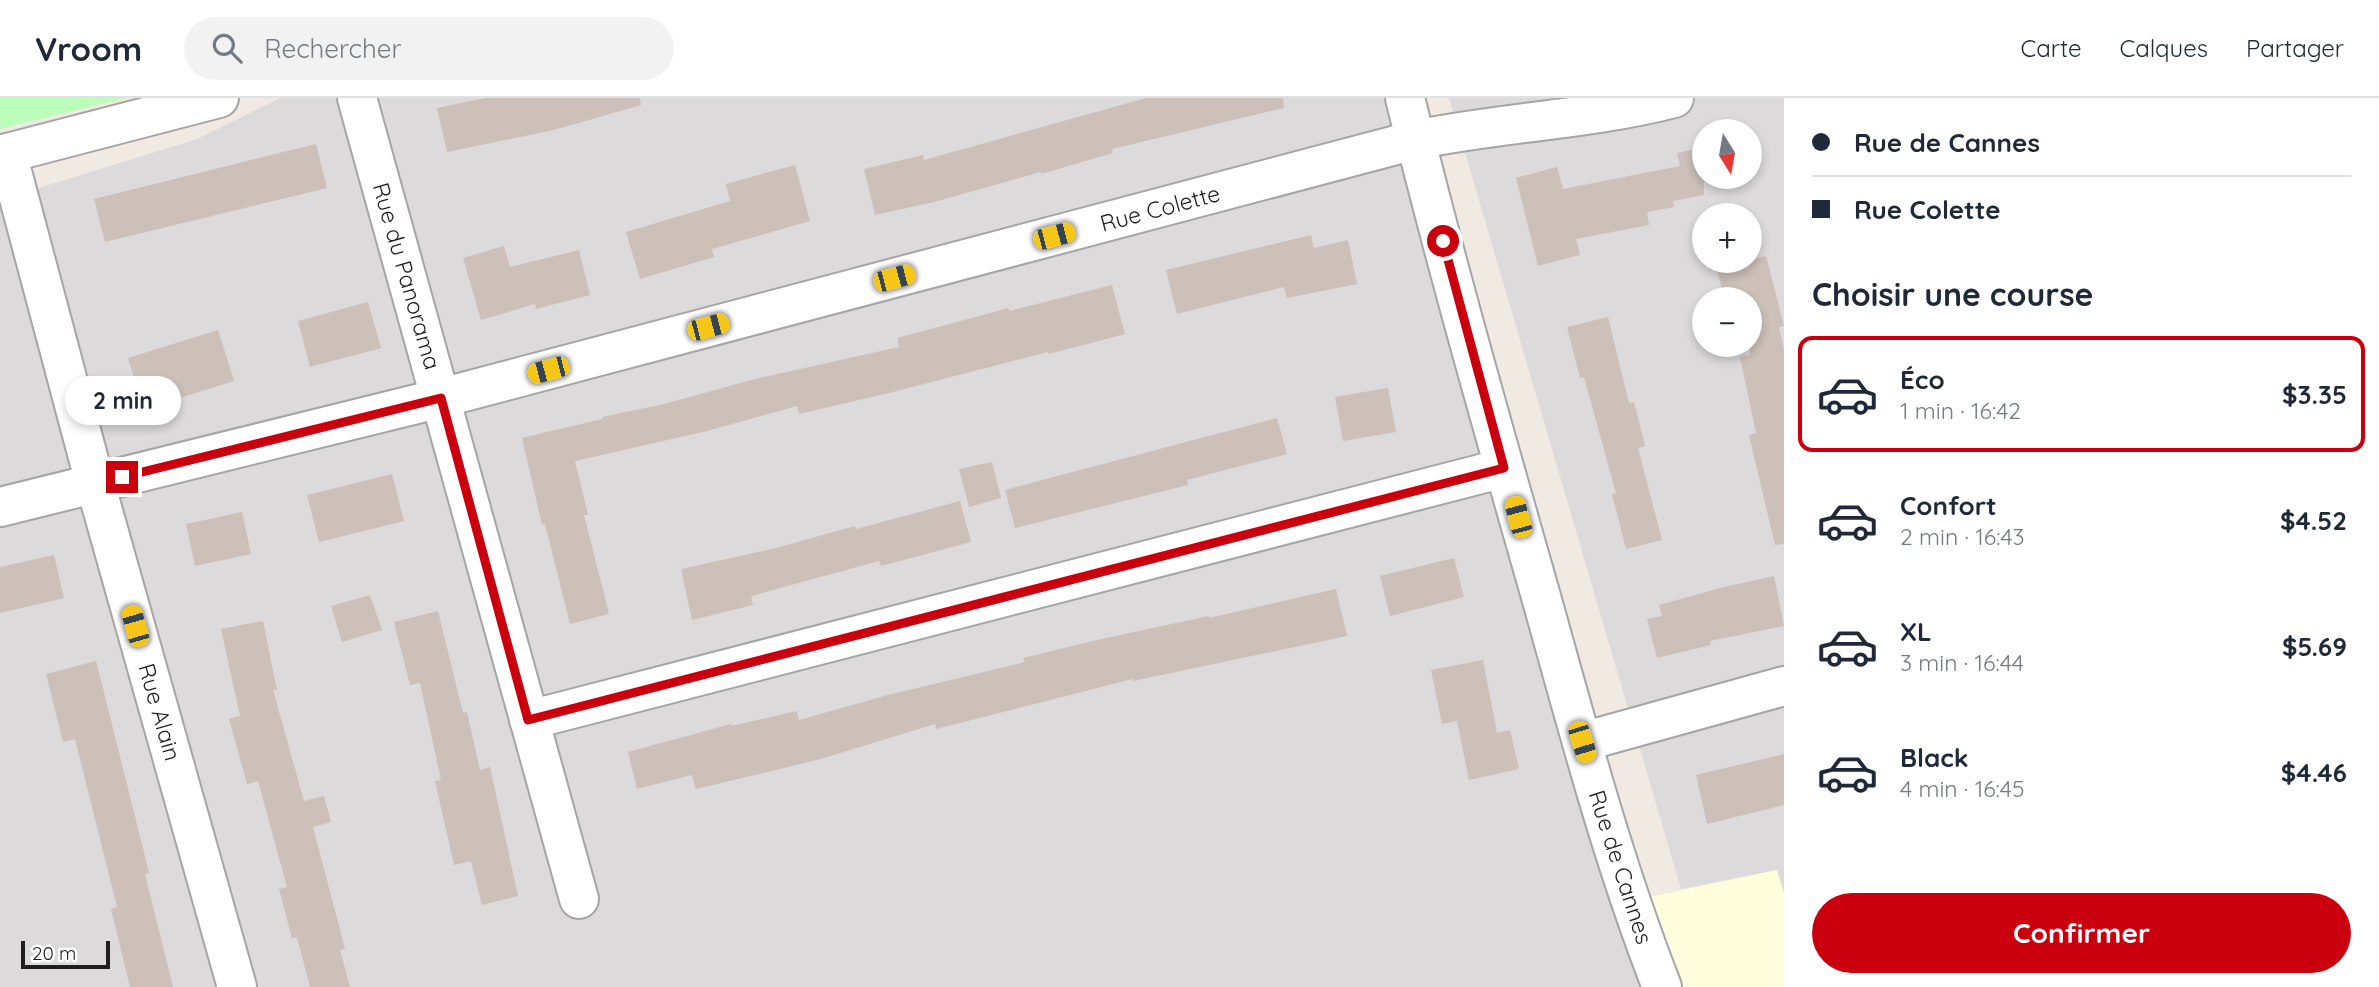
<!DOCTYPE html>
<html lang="fr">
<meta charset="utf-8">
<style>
body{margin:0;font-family:Quicksand,sans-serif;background:#f2f2f3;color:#1f2937;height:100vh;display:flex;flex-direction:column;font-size:26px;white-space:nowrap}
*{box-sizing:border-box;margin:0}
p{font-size:23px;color:#747a83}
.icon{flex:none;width:38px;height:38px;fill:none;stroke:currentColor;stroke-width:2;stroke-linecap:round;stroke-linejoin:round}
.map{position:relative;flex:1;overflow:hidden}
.side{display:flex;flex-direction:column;background:#fff;width:595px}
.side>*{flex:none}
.guide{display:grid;align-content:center;height:154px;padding:0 28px;background:#fff}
.needle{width:46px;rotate:169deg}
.tools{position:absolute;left:1692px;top:21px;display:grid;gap:14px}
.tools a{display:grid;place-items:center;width:70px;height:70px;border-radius:50%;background:#fff;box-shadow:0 4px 10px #0003;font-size:35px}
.scale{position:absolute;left:21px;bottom:18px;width:89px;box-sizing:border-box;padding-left:7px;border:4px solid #1e1e1e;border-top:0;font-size:19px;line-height:24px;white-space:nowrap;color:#1e1e1e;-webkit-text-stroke:5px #fff;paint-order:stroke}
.end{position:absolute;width:32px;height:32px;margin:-16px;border:9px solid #cb000e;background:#fff;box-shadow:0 0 0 4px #fff}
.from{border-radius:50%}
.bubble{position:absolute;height:49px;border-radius:24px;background:#fff;box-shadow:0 4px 10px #0003;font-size:23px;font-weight:700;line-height:49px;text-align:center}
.car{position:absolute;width:21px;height:42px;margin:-21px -10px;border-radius:9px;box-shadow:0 0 5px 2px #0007;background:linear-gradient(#f5c518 24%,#345 0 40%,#f5c518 0 76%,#345 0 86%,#f5c518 0)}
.guide b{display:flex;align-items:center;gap:24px;height:66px;font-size:26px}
.guide b+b{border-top:2px solid #e0e1e3}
.guide i{width:18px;height:18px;background:#1f2937}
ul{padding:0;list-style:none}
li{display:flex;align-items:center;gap:21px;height:116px;margin:0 14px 10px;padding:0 14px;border:4px solid transparent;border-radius:14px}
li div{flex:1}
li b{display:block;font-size:26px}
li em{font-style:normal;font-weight:700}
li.active{border-color:#cb000e}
li>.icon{width:63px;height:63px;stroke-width:1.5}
h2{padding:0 28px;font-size:32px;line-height:84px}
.primary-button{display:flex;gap:14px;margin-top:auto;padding:14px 28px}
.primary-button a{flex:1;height:80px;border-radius:42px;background:#cb000e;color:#fff;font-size:28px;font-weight:700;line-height:80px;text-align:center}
header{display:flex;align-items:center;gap:42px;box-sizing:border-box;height:98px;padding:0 35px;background:#fff;border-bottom:2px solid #e0e1e3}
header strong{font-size:33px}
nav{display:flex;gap:38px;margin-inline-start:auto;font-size:24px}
.search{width:490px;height:63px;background:#f2f2f3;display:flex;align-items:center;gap:18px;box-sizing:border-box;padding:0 24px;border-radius:38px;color:#747a83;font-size:26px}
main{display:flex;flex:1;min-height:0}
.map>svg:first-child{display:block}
.residential{fill:#dcdadb;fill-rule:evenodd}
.education{fill:#fffddc}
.park{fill:#bbfebc}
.building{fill:#ccc0b8}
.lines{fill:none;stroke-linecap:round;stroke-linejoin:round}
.minor-casing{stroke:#a5a5a5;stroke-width:42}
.minor{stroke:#fff;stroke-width:38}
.route{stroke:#cb000e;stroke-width:9}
.labels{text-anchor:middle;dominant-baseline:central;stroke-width:5;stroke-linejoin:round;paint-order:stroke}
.street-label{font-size:23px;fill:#1e1e1e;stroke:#fff}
</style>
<header>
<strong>Vroom</strong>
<div class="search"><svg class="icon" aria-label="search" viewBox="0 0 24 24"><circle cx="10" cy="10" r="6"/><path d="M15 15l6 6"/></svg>Rechercher</div>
<nav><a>Carte</a><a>Calques</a><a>Partager</a></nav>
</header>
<main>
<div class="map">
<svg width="1784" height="889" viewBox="0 0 1784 889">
<rect width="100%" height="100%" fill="#f0eae2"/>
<path class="residential" d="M 280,0 L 1405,0 L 1662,889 L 0,889 L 0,102 L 197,41 Z
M 1449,0 L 1784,0 L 1784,795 L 1776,772 L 1681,791 ZM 1704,33 L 1750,33 L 1750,79 L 1704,79 ZM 1704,117 L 1750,117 L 1750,163 L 1704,163 ZM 1704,201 L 1750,201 L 1750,247 L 1704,247 Z"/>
<path class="education" d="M 1777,772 L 1784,795 L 1784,889 L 1662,889 L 1631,803 Z"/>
<path class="park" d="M 0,0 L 125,0 L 0,31 Z"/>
<path class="building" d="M 485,0 L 640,0 L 641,7 L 554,32 L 447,54 L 437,10 Z
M 1146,0 L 1283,0 L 1284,10 L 1112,51 L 1113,55 L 1041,76 L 1041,74 L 934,104 L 875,117 L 864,71 L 923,57 L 924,62 Z
M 316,46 L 327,90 L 105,144 L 94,101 Z
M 1704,49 L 1704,97 L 1673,103 L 1674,109 L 1647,114 L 1649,127 L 1576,141 L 1580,157 L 1538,168 L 1516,80 L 1557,69 L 1563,91 L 1680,68 L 1677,55 Z
M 795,67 L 810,123 L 712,151 L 714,159 L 640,181 L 626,134 L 730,103 L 726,86 Z
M 1311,137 L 1314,150 L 1348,142 L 1357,186 L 1287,200 L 1284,189 L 1177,216 L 1166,172 Z
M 504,148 L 510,169 L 579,152 L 590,197 L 536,211 L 535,206 L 481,222 L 463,160 Z
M 1766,158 L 1784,228 L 1779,229 L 1784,252 L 1784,446 L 1775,447 L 1749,337 L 1756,335 L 1740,259 L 1750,257 L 1750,201 L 1724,201 L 1717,171 Z
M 1112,187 L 1125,236 L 1049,256 L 1048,254 L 889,295 L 799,316 L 797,308 L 707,333 L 575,363 L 588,417 L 584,417 L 609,516 L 570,526 L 545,426 L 542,427 L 522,340 L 602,321 L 602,319 L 664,306 L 755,281 L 899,249 L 897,240 L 1009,210 L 1009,213 Z
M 368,204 L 381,250 L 310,269 L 298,223 Z
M 1608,219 L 1629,305 L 1634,304 L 1645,348 L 1638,350 L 1662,442 L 1626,451 L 1612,396 L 1616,395 L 1584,279 L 1580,280 L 1567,229 Z
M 218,232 L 234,283 L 144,311 L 128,260 Z
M 1388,290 L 1396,334 L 1343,343 L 1335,299 Z
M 1277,320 L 1287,356 L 1187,382 L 1188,387 L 1015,430 L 1005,392 Z
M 992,364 L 1001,400 L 969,409 L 959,371 Z
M 392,376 L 404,423 L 319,444 L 307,397 Z
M 960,403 L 971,444 L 881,468 L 879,463 L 751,498 L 753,507 L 692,522 L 681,471 L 776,450 L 855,428 L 856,431 Z
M 242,414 L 251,456 L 195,468 L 186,426 Z
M 54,457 L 64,500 L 0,515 L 0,469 Z
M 1454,460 L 1464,499 L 1390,518 L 1380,478 Z
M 1774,478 L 1784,528 L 1710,543 L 1711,547 L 1657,560 L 1647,521 L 1662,518 L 1659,507 L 1724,489 Z
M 1336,491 L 1347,538 L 1133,583 L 1133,581 L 936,631 L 935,626 L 821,661 L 696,691 L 692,677 L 637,691 L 628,654 L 731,626 L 731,628 L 797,613 L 799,622 L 888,597 L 1025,564 L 1023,560 L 1106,540 L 1209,518 L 1209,520 Z
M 370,497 L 382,532 L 342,544 L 331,508 Z
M 438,513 L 463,615 L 467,614 L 480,672 L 490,669 L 518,798 L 482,807 L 471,763 L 454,767 L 435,683 L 441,682 L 420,585 L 410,587 L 394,524 Z
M 263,523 L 277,592 L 273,592 L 304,703 L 324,698 L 331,724 L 313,729 L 345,851 L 340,852 L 350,889 L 310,889 L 297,839 L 292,840 L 279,791 L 287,789 L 258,683 L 247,686 L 229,621 L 240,618 L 221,531 Z
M 1483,562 L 1497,635 L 1510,632 L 1519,671 L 1469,682 L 1457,623 L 1442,626 L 1431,572 Z
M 96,563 L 149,775 L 145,776 L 173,889 L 130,889 L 111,811 L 117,809 L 75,641 L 63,644 L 46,576 Z
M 1784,656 L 1784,707 L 1707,726 L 1696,677 Z"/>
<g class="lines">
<g class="minor-casing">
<path id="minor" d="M 357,0 L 579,801
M 1405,0 C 1446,166 1493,331 1540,495 C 1577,627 1612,761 1662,889
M 7,55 L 95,385 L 237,889
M 0,57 L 219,0
M 0,409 L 441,300 L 1415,42 C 1501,24 1589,22 1674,0
M 529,622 L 1504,370
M 1582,644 L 1784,588"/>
</g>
<use href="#minor" class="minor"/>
</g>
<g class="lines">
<path class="route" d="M 122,379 L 441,300 L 528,622 L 1504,370 L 1443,143"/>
</g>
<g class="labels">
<g class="street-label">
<text transform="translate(1160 110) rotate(-15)">Rue Colette</text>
<text transform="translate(407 178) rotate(74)">Rue du Panorama</text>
<text transform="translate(160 614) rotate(74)">Rue Alain</text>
<text transform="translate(1621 769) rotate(72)">Rue de Cannes</text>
</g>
</g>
</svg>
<div class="tools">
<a><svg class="needle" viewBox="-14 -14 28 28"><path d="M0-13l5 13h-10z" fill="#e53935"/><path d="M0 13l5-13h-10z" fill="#747a83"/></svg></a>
<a>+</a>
<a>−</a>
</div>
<div class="scale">20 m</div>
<i class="end from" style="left:1443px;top:143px"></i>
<i class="end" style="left:122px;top:379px"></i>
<div class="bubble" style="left:65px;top:278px;width:116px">2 min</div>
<i class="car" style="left:1054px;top:138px;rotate:75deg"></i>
<i class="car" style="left:894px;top:180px;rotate:75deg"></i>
<i class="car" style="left:708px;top:229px;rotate:75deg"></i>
<i class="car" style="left:548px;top:272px;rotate:255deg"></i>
<i class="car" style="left:1518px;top:419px;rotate:345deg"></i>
<i class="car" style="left:135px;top:528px;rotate:344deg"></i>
<i class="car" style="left:1582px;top:644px;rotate:163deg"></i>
</div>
<section class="side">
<div class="guide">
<b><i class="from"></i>Rue de Cannes</b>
<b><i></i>Rue Colette</b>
</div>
<h2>Choisir une course</h2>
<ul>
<li class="active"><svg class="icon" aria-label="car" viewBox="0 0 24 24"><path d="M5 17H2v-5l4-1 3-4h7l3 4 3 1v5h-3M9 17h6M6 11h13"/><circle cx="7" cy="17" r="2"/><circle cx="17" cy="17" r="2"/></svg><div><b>Éco</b><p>1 min · 16:42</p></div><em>$3.35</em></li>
<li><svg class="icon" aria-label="car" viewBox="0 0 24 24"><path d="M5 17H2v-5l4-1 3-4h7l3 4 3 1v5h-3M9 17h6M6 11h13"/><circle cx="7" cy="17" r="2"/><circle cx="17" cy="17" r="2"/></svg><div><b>Confort</b><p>2 min · 16:43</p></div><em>$4.52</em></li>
<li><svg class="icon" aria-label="car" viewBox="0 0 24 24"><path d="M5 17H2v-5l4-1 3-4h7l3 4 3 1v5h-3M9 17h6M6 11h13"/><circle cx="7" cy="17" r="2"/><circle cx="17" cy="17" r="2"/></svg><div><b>XL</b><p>3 min · 16:44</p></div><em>$5.69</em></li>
<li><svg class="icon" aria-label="car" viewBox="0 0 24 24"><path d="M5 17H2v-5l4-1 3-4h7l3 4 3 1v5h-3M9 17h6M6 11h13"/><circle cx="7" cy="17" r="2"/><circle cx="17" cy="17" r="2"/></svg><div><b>Black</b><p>4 min · 16:45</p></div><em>$4.46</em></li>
</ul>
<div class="primary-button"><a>Confirmer</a></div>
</section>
</main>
